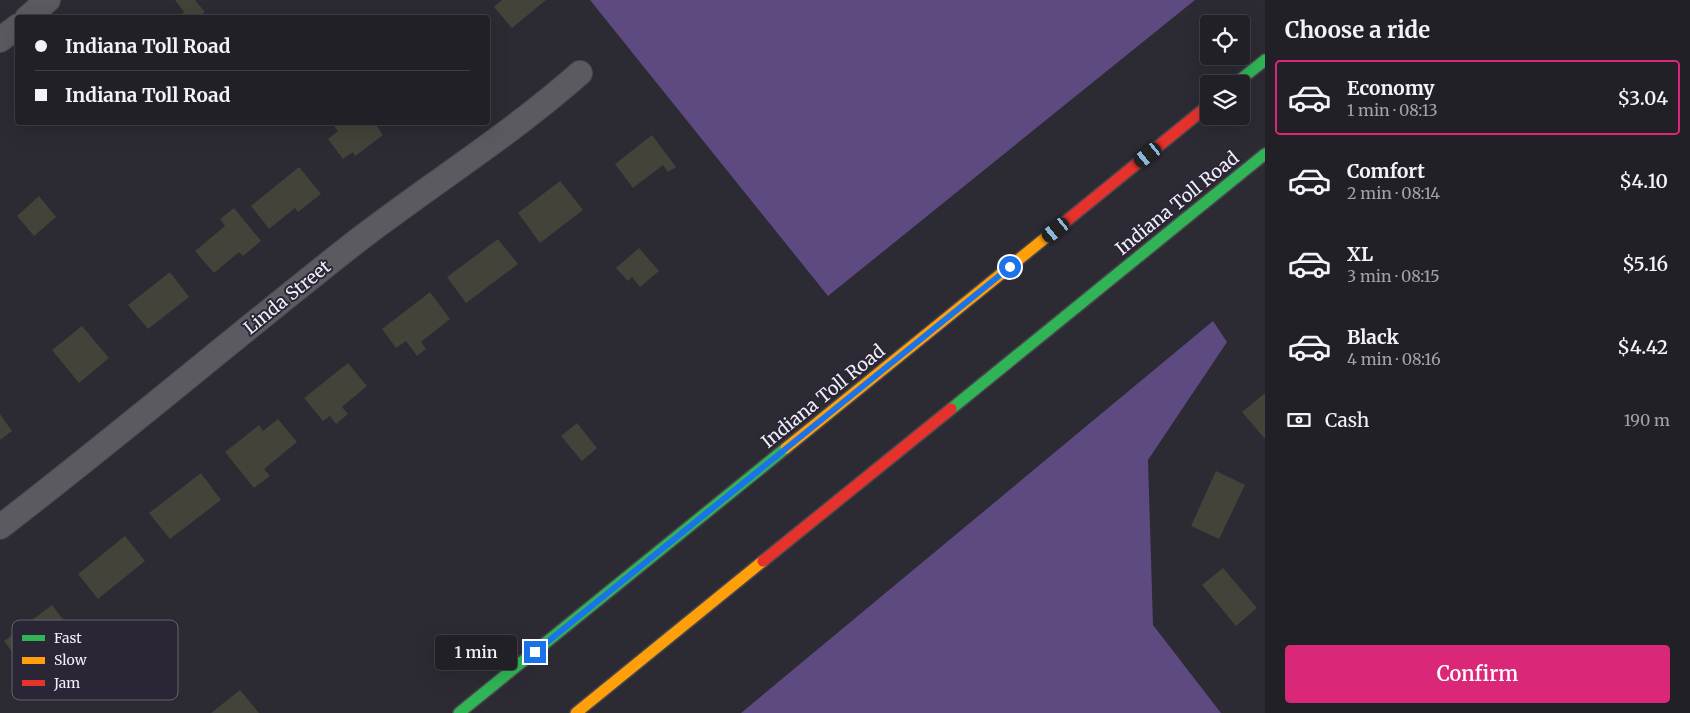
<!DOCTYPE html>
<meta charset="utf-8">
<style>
body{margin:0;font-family:Merriweather,serif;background:#29282e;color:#f1f3f6;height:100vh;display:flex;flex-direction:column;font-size:19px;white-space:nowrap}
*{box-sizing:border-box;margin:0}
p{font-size:16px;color:#a2a3a7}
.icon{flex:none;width:28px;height:28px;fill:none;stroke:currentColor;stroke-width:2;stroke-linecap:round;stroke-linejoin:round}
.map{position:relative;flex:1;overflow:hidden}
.panel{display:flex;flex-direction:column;background:#212026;width:425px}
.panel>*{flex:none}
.top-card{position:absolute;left:15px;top:15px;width:475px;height:110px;border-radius:5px;box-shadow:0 5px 20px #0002,0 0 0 1px #3e3e43;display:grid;align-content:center;height:110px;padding:0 20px;background:#212026}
.fabs{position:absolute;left:1200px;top:15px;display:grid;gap:10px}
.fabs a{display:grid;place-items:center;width:50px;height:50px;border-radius:5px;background:#212026;box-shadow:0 5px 20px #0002,0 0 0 1px #3e3e43;font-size:25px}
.end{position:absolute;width:22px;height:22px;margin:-11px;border:6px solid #1a73e8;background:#fff;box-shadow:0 0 0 2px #fff}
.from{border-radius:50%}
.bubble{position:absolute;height:35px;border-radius:5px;background:#212026;box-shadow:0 5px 20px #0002,0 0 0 1px #3e3e43;font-size:16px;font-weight:600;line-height:35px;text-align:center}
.car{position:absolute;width:15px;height:30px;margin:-15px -8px;border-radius:6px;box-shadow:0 0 4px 1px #0007;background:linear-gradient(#222 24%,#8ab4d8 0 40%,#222 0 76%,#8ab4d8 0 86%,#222 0)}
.top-card b{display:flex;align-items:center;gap:18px;height:48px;font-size:19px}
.top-card b+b{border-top:1px solid #3e3e43}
.top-card i{width:12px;height:12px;background:#f1f3f6}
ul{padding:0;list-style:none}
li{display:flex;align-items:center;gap:15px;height:75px;margin:0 10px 8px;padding:0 10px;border:2px solid transparent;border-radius:5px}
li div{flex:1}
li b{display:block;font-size:19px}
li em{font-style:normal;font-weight:600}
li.on{border-color:#db2777}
li>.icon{width:45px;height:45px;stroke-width:1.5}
h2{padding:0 20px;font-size:22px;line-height:60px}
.pay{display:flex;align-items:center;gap:12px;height:55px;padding:0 20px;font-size:19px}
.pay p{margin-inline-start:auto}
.button{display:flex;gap:10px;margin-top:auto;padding:10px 20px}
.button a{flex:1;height:58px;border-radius:5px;background:#db2777;color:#fff;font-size:20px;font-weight:600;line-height:58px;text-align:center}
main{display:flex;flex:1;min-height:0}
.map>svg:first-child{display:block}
.forest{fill:#5d4a80}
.building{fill:#434339}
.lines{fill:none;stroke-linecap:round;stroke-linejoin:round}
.street-casing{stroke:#49474e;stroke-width:26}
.fast-casing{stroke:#49474e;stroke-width:14}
.slow-casing{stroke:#49474e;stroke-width:14}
.jam-casing{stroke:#49474e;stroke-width:14}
.street{stroke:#5c5a61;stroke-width:24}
.fast{stroke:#30b455;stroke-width:11}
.slow{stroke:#ff9f0a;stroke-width:11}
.jam{stroke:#e5322d;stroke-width:11}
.route{stroke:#1a73e8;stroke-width:6}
.labels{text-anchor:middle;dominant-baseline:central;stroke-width:4;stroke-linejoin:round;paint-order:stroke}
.street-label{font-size:18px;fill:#f0eef8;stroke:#2b2635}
.key{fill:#2b2635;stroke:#666270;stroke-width:1}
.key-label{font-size:14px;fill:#f0eef8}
</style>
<main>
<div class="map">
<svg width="1265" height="713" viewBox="0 0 1265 713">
<rect width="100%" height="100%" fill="#2c2a32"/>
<path class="forest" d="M 590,0 L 1195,0 L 828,296 Z
M 1213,321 L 1227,342 L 1148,460 L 1153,625 L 1221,713 L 741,713 Z"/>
<path class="building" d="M 175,0 L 195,0 L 205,12 L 198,18 L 177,18 L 184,12 Z
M 502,0 L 546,0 L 512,28 L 494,7 Z
M 331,122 L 374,122 L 383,135 L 355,156 L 353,152 L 343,159 L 328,139 L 338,131 Z
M 652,135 L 676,167 L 668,172 L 663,165 L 633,188 L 615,164 Z
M 299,167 L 321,194 L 298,212 L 295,208 L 269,229 L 251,206 Z
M 560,181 L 583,210 L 540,243 L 518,213 Z
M 39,196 L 56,217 L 34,236 L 17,216 Z
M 234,208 L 261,241 L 243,256 L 239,252 L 214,273 L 195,251 L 225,226 L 220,219 Z
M 498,239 L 518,264 L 466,303 L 447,277 Z
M 639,248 L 659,271 L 640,287 L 632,277 L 628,281 L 616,268 Z
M 170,272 L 189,297 L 148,329 L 128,305 Z
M 430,292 L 450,319 L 421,342 L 426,349 L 417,356 L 406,341 L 396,348 L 382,329 Z
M 82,326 L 109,358 L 79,383 L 52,350 Z
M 348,363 L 367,386 L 342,407 L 348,414 L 336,424 L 330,416 L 323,421 L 304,398 Z
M 1265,393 L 1265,439 L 1242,412 Z
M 0,414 L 12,431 L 0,440 Z
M 278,419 L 297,442 L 264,469 L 270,476 L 254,488 L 225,452 L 259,425 L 263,431 Z
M 577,423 L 597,448 L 582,461 L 561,436 Z
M 1216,471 L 1245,485 L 1219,539 L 1191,526 Z
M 201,473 L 221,500 L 170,539 L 149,513 Z
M 125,536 L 145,561 L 98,599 L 78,574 Z
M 1223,568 L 1257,608 L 1236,626 L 1202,585 Z
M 52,605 L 69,627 L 59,634 L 66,643 L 44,659 L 39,652 L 22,665 L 4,641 Z
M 240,690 L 259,713 L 211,713 Z"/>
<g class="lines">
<g class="street-casing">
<path id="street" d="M 27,18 L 48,0
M 0,40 L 18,26
M 0,527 C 121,434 237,335 357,241 C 431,184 510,135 580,73"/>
</g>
<g class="fast-casing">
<path id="fast" d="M 1235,84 L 1265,60
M 951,409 L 1265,154
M 459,713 L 786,448"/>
</g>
<g class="slow-casing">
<path id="slow" d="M 786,448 L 1065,222
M 576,713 L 763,561"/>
</g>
<g class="jam-casing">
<path id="jam" d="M 1065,222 L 1209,105
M 763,561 L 951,409"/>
</g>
<use href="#street" class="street"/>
<use href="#fast" class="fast"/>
<use href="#slow" class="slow"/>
<use href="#jam" class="jam"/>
</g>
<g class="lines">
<path class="route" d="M 535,652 L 1010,267"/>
</g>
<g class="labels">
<g class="street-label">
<text transform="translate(1177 203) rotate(-39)">Indiana Toll Road</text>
<text transform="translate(287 297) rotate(-39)">Linda Street</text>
<text transform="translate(823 396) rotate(-39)">Indiana Toll Road</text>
</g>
</g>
<rect x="12" y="620" width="166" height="80" rx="8" class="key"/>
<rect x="22" y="635" width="23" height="6" fill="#30b455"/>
<rect x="22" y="657" width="23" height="7" fill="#ff9f0a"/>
<rect x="22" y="680" width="23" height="6" fill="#e5322d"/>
<g class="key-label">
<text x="54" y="643">Fast</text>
<text x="54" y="665">Slow</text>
<text x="54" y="688">Jam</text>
</g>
</svg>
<div class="fabs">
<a><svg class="icon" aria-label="locate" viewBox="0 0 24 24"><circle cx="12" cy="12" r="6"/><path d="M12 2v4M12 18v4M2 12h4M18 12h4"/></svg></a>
<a><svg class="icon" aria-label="layers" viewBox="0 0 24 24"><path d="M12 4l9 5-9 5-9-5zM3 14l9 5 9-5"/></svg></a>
</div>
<i class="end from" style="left:1010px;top:267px"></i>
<i class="end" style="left:535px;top:652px"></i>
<div class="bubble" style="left:435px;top:635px;width:82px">1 min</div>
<i class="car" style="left:1148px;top:155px;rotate:231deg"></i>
<i class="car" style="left:1056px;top:230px;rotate:231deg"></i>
<div class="top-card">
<b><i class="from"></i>Indiana Toll Road</b>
<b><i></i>Indiana Toll Road</b>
</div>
</div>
<section class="panel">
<h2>Choose a ride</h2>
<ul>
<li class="on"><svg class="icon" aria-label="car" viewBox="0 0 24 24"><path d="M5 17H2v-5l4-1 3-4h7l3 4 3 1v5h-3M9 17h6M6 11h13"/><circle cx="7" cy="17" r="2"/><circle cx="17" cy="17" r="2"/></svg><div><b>Economy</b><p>1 min · 08:13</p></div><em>$3.04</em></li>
<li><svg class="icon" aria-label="car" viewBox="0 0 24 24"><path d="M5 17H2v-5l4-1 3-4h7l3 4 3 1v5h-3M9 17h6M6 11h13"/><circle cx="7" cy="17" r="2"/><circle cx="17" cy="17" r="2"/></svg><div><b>Comfort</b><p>2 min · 08:14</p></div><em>$4.10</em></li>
<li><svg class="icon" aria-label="car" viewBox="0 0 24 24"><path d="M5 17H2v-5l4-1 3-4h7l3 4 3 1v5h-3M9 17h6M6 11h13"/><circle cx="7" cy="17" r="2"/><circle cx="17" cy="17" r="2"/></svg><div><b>XL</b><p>3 min · 08:15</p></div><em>$5.16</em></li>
<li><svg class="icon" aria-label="car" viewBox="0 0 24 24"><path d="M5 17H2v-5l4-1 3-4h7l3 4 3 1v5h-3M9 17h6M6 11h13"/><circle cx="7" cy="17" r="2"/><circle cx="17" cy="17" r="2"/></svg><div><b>Black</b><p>4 min · 08:16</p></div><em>$4.42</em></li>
</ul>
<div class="pay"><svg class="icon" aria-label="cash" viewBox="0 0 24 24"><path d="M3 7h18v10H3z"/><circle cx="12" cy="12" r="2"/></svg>Cash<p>190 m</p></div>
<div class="button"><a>Confirm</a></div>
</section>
</main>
